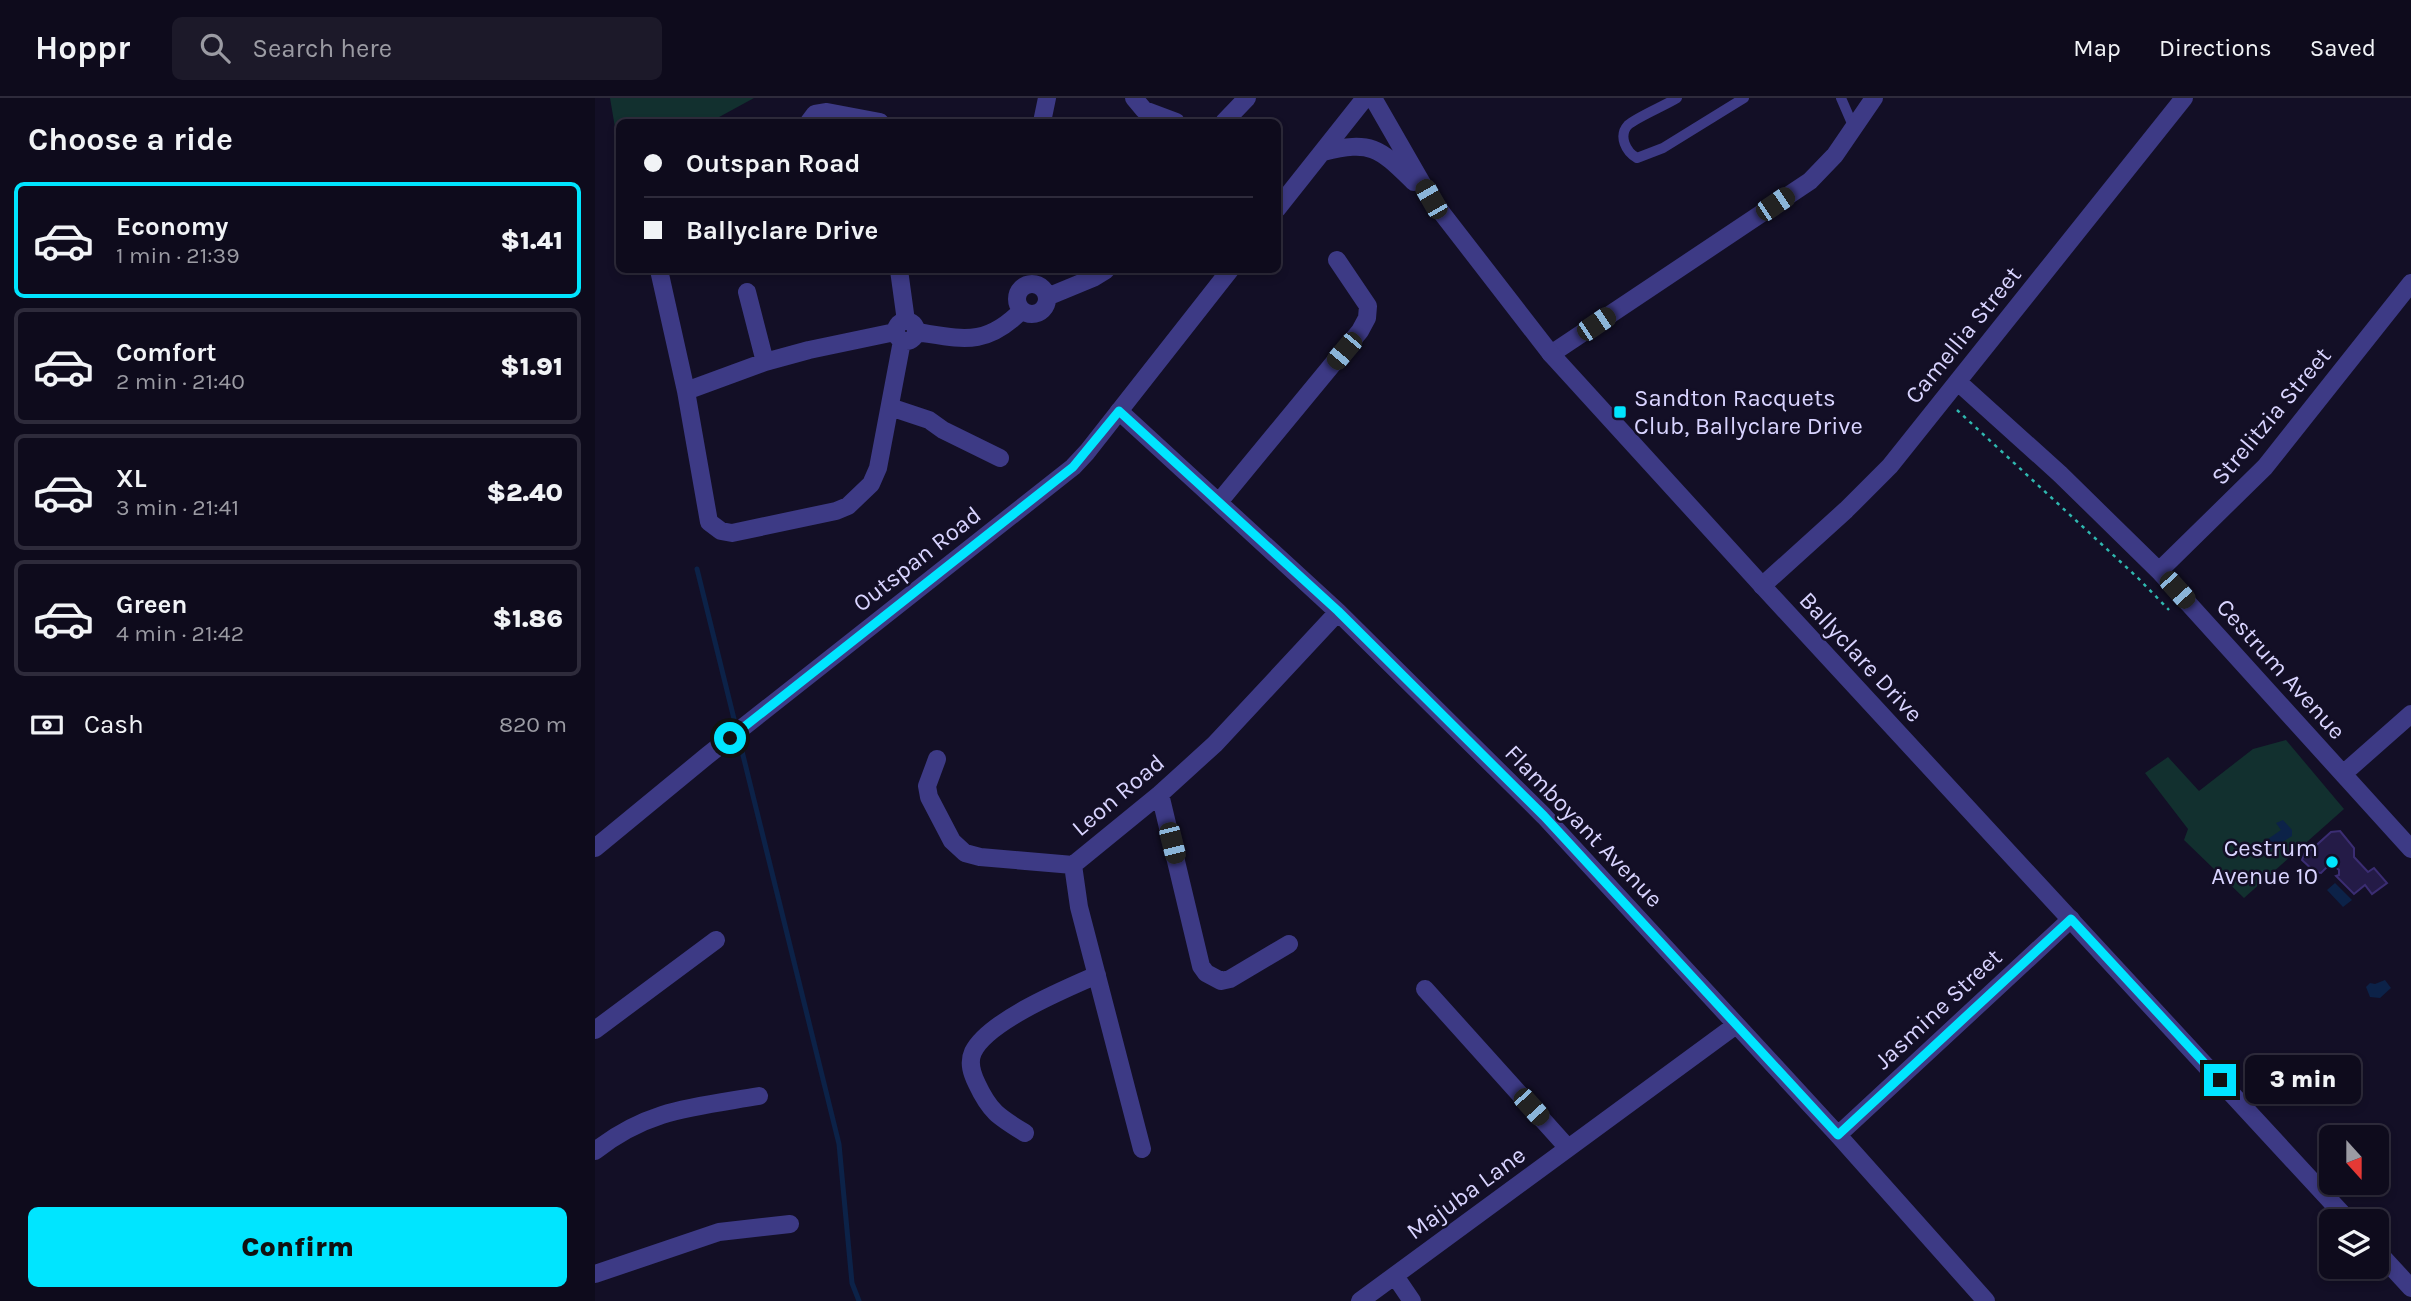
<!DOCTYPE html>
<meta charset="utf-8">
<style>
body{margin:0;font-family:Karla,sans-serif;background:#1c1929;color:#f1f3f6;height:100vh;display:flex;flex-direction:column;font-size:26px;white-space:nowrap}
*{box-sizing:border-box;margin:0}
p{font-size:23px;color:#9b9ba3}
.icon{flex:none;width:38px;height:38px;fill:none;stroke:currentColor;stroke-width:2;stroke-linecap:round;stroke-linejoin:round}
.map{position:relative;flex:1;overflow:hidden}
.sheet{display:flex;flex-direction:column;background:#0e0b1c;width:595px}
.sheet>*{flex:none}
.banner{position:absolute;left:21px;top:21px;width:665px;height:154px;border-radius:10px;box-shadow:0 4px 10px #0003,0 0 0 2px #2e2b3b;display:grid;align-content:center;height:154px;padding:0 28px;background:#0e0b1c}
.needle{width:46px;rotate:159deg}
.buttons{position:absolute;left:1724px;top:1027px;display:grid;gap:14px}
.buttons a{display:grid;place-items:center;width:70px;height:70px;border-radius:10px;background:#0e0b1c;box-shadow:0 4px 10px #0003,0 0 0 2px #2e2b3b;font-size:35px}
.end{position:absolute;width:32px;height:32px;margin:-16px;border:9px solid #00e5ff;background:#111;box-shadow:0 0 0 4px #111}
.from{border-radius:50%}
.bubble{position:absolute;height:49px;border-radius:10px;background:#0e0b1c;box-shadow:0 4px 10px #0003,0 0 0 2px #2e2b3b;font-size:23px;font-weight:800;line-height:49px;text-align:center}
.car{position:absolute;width:21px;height:42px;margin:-21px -10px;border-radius:9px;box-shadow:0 0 5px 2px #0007;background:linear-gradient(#222 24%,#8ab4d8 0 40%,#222 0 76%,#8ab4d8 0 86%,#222 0)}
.banner b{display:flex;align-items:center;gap:24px;height:66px;font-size:26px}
.banner b+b{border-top:2px solid #2e2b3b}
.banner i{width:18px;height:18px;background:#f1f3f6}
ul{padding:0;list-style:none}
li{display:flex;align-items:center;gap:21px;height:116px;margin:0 14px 10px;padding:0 14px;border:4px solid #2e2b3b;border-radius:10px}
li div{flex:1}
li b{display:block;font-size:26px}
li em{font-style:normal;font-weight:800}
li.current{border-color:#00e5ff}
li>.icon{width:63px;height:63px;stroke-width:1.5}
h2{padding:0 28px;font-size:32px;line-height:84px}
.pay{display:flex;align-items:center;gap:18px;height:77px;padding:0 28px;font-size:26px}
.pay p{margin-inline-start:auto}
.button{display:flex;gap:14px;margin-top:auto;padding:14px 28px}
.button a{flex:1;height:80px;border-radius:10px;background:#00e5ff;color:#111;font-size:28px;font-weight:800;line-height:80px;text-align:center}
header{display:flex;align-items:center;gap:42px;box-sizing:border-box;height:98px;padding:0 35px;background:#0e0b1c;border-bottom:2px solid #2e2b3b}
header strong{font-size:33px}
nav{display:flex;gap:38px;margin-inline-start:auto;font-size:24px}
.search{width:490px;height:63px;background:#1c1929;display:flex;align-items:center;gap:18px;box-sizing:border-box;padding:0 24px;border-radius:10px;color:#9b9ba3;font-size:26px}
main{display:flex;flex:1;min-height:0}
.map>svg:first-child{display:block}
.green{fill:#12302f}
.water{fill:#0c2248}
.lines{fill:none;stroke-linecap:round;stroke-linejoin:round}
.stream{stroke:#0c2248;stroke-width:5}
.building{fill:#241b47;stroke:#3b2d73;stroke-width:2}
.path{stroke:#2fb8b0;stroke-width:2.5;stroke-dasharray:3.5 5;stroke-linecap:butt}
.service{stroke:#3d3a85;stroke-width:10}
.minor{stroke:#3d3a85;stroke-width:18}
.tertiary{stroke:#3d3a85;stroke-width:18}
.route{stroke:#00e5ff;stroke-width:9}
.poi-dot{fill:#00e5ff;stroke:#130f26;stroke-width:2.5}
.labels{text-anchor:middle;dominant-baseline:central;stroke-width:5;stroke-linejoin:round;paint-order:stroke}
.street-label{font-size:24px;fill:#d9d4ff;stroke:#130f26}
.poi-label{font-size:24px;fill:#d9d4ff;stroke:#130f26;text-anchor:start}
</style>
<header>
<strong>Hoppr</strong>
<div class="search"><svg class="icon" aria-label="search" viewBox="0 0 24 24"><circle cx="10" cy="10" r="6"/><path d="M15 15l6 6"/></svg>Search here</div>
<nav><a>Map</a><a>Directions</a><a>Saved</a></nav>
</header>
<main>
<section class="sheet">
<h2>Choose a ride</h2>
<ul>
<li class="current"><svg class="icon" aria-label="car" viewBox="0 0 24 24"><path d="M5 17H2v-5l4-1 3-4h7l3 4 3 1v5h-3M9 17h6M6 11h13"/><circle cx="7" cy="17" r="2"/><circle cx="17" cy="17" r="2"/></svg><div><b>Economy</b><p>1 min · 21:39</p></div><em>$1.41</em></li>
<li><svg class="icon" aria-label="car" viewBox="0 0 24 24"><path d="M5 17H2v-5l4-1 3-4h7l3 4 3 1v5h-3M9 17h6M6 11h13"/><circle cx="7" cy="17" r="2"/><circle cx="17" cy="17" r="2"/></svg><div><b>Comfort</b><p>2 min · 21:40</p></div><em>$1.91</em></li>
<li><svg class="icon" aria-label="car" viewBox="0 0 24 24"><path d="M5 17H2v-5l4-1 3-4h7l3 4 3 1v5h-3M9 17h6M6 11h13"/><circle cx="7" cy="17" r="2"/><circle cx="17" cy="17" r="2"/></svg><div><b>XL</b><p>3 min · 21:41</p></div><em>$2.40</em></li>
<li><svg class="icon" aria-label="car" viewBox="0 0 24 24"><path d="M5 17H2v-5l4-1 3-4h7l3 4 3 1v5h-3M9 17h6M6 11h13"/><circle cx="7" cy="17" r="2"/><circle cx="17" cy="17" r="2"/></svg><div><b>Green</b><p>4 min · 21:42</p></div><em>$1.86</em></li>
</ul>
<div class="pay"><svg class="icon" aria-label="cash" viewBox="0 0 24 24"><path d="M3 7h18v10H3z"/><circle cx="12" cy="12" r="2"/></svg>Cash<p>820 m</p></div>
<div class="button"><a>Confirm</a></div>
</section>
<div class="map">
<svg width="1816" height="1203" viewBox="0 0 1816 1203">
<rect width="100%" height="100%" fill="#130f26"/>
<path class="green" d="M 15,0 L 159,0 L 115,24 L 24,24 L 24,53 Z
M 1691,642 L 1749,711 L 1649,800 L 1589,742 L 1593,731 L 1550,675 L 1573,659 L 1604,693 L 1658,651 Z"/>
<path class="water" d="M 1688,722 L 1697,732 L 1697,738 L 1675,752 L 1668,747 L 1670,743 L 1686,732 L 1681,725 Z
M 1740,785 L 1757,802 L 1748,809 L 1732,792 Z
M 1790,882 L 1796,890 L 1785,900 L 1775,899 L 1771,889 L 1775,885 L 1780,886 Z"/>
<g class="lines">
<path class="stream" d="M 102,471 L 244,1046 L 257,1185 L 264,1203"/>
</g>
<path class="building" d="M 1745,733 L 1759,750 L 1759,759 L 1773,774 L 1779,770 L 1792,785 L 1777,796 L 1770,787 L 1759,796 L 1741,778 L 1744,777 L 1744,772 L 1736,765 L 1726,775 L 1720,774 L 1707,762 L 1710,754 L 1716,752 L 1736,734 Z"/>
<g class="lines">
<path class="path" d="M 1362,312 L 1543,480 L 1574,512"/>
<path class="service" d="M 1082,0 C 1071,7 1042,19 1033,27 C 1023,38 1031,54 1042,60 L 1068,50 L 1149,0
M 1246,0 L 1259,30"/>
<path class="minor" d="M 539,0 L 549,12 L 581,24
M 214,24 L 220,16 L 232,14 L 285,24
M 447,24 L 452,0
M 629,24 L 652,0
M 64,172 L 91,293 L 114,424 L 126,433 L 137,435 L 241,413 L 253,408 L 276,386 L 283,370 L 307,243
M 304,172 L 311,223
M422 201a15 15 0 1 1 30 0a15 15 0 1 1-30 0Z
M 152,194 L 170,264
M 452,199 L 498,180 L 511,172
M301 233a10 10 0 1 1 20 0a10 10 0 1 1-20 0Z
M 321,234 C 368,241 391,249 427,212
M 956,256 L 1215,83 L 1240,57 L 1279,0
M 1363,284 L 1465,376 L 1564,473 L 1816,751
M 91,293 L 170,264 L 214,252 L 300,234
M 295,309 L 334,322 L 348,332 L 405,360
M 524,313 L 743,514 L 949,718 L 1243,1037 L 1391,1203
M 624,404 L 765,233 L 772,220 L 773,208 L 742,162
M 1564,473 L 1670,369 L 1816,185
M 1167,488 L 1251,412 L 1295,368 L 1589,0
M 342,661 L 332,688 L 334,699 L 357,743 L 370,755 L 385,759 L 478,767
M 1748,676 L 1816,616
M 565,696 L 606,868 L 611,875 L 626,883 L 635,881 L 694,846
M 830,891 L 973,1050
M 0,932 L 121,842
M 430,1035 C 404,1019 395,1014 382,986 C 377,976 373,965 378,954 C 393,923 470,891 502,877
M 1243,1037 L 1476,821
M 547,1051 L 484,809 L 478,767 L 565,696 L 620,646 L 743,514
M 0,1053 C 53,1011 99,1009 164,998
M 0,1176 L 124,1134 L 195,1126
M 800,1178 L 817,1203
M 765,1203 L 1141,927"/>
<path class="tertiary" d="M 778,0 L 836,101 L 956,256 L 1173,494 L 1755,1124
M 728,54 C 777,42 784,50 819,84
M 682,111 L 770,0
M 0,750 L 113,657 L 478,369 L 492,354 L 635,172
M 1782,1153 L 1816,1190"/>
</g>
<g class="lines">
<path class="route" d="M 135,640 L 478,369 L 524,313 L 743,513 L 949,718 L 1243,1037 L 1476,821 L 1625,982"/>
</g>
<g class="poi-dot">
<rect x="1018" y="307" width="14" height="14" rx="3.5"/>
<circle cx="1737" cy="764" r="7"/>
</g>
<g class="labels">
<g class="street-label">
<text transform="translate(1368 237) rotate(-51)">Camellia Street</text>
<text transform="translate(1676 318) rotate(-50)">Strelitzia Street</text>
<text transform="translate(322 461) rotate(-38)">Outspan Road</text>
<text transform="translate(1266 559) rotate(47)">Ballyclare Drive</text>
<text transform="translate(1686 571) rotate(48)">Cestrum Avenue</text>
<text transform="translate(523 697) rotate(-40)">Leon Road</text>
<text transform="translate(989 728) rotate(46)">Flamboyant Avenue</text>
<text transform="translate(1343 911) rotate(-43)">Jasmine Street</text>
<text transform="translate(871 1095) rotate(-36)">Majuba Lane</text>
</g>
<g class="poi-label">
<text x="1039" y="300">Sandton Racquets<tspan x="1039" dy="28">Club, Ballyclare Drive</tspan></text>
<text x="1723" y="750" text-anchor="end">Cestrum<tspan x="1723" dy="28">Avenue 10</tspan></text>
</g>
</g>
</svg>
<div class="buttons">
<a><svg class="needle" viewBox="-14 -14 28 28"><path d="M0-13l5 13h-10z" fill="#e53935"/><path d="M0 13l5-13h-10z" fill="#9b9ba3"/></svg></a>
<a><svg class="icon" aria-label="layers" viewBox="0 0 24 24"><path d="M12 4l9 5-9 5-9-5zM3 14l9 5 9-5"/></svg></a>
</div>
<i class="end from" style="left:135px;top:640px"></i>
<i class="end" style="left:1625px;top:982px"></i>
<div class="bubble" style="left:1650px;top:957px;width:116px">3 min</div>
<i class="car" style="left:836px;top:101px;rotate:330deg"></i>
<i class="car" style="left:1180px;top:106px;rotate:56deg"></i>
<i class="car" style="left:1001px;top:226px;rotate:56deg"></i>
<i class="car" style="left:749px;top:253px;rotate:220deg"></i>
<i class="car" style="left:1582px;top:492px;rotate:138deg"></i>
<i class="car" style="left:577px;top:745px;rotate:166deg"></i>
<i class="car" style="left:936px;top:1009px;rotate:138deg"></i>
<div class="banner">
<b><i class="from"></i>Outspan Road</b>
<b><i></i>Ballyclare Drive</b>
</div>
</div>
</main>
